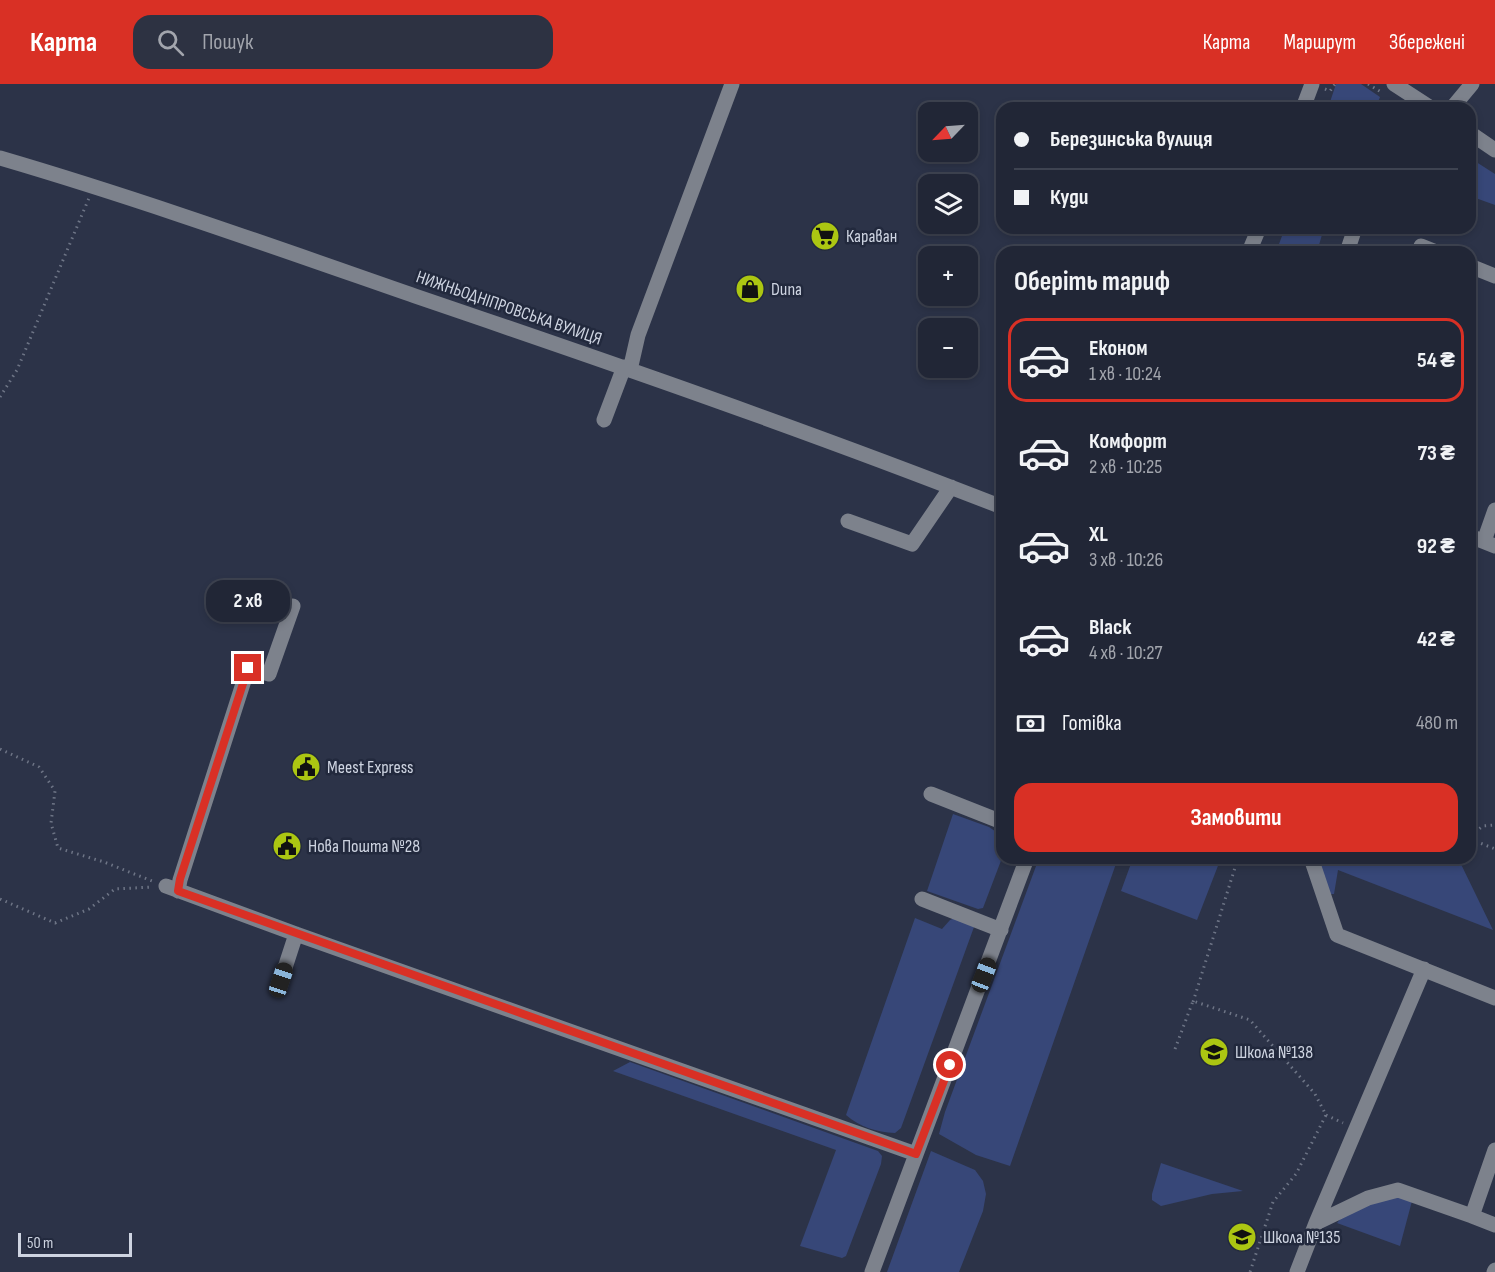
<!DOCTYPE html>
<html lang="uk">
<meta charset="utf-8">
<style>
body{margin:0;font-family:"Sofia Sans Condensed",sans-serif;background:#2d3242;color:#f1f3f6;height:100vh;display:flex;flex-direction:column;font-size:22px;white-space:nowrap}
*{box-sizing:border-box;margin:0}
p{font-size:20px;color:#a2a5ad}
.icon{flex:none;width:33px;height:33px;fill:none;stroke:currentColor;stroke-width:2;stroke-linecap:round;stroke-linejoin:round}
.map{position:relative;flex:1;overflow:hidden}
.sheet{position:absolute;left:996px;top:162px;width:480px;height:618px;display:flex;flex-direction:column;background:#212636;border-radius:18px;box-shadow:0 3px 9px #0003,0 0 0 2px #3e4351}
.sheet>*{flex:none}
.hud{position:absolute;left:996px;top:18px;width:480px;height:132px;border-radius:18px;box-shadow:0 3px 9px #0003,0 0 0 2px #3e4351;display:grid;align-content:center;height:132px;padding:0 18px;background:#212636}
.needle{width:39px;rotate:245deg}
.tools{position:absolute;left:918px;top:18px;display:grid;gap:12px}
.tools a{display:grid;place-items:center;width:60px;height:60px;border-radius:12px;background:#212636;box-shadow:0 3px 9px #0003,0 0 0 2px #3e4351;font-size:30px}
.scale{position:absolute;left:18px;bottom:15px;width:114px;box-sizing:border-box;padding-left:6px;border:3px solid #ced4e1;border-top:0;font-size:16px;line-height:21px;white-space:nowrap;color:#ced4e1;-webkit-text-stroke:4px #22293d;paint-order:stroke}
.end{position:absolute;width:27px;height:27px;margin:-14px;border:8px solid #d93025;background:#fff;box-shadow:0 0 0 3px #fff}
.from{border-radius:50%}
.bubble{position:absolute;height:42px;border-radius:18px;background:#212636;box-shadow:0 3px 9px #0003,0 0 0 2px #3e4351;font-size:20px;font-weight:700;line-height:42px;text-align:center}
.car{position:absolute;width:18px;height:36px;margin:-18px -9px;border-radius:8px;box-shadow:0 0 4px 2px #0007;background:linear-gradient(#222 24%,#8ab4d8 0 40%,#222 0 76%,#8ab4d8 0 86%,#222 0)}
.hud b{display:flex;align-items:center;gap:21px;height:57px;font-size:22px}
.hud b+b{border-top:2px solid #3e4351}
.hud i{width:15px;height:15px;background:#f1f3f6}
ul{padding:0;list-style:none}
li{display:flex;align-items:center;gap:18px;height:84px;margin:0 12px 9px;padding:0 6px;border:3px solid transparent;border-radius:18px}
li div{flex:1}
li b{display:block;font-size:22px}
li em{font-style:normal;font-weight:700}
li.selected{border-color:#d93025}
li>.icon{width:54px;height:54px;stroke-width:1.5}
h2{padding:0 18px;font-size:27px;line-height:72px}
.pay{display:flex;align-items:center;gap:15px;height:66px;padding:0 18px;font-size:22px}
.pay p{margin-inline-start:auto}
.primary-button{display:flex;gap:12px;margin-top:auto;padding:12px 18px}
.primary-button a{flex:1;height:69px;border-radius:18px;background:#d93025;color:#fff;font-size:24px;font-weight:700;line-height:69px;text-align:center}
header{display:flex;align-items:center;gap:36px;box-sizing:border-box;height:84px;padding:0 30px;background:#d93025;color:#fff}
header strong{font-size:28px}
nav{display:flex;gap:33px;margin-inline-start:auto;font-size:21px}
.search{width:420px;height:54px;background:#2d3242;display:flex;align-items:center;gap:15px;box-sizing:border-box;padding:0 21px;border-radius:18px;color:#a2a5ad;font-size:22px}
.map>svg:first-child{display:block}
.green{fill:#374778}
.lines{fill:none;stroke-linecap:round;stroke-linejoin:round}
.path{stroke:#6e7586;stroke-width:3;stroke-dasharray:1.5 4.5;stroke-linecap:butt}
.minor{stroke:#7d828c;stroke-width:15}
.route{stroke:#d93025;stroke-width:8}
.labels{text-anchor:middle;dominant-baseline:central;stroke-width:5;stroke-linejoin:round;paint-order:stroke}
.poi-label{font-size:18px;fill:#ced4e1;stroke:#22293d;text-anchor:start}
.street-label{font-size:18px;fill:#ced4e1;stroke:#22293d}
</style>
<header>
<strong>Карта</strong>
<div class="search"><svg class="icon" aria-label="search" viewBox="0 0 24 24"><circle cx="10" cy="10" r="6"/><path d="M15 15l6 6"/></svg>Пошук</div>
<nav><a>Карта</a><a>Маршрут</a><a>Збережені</a></nav>
</header>
<div class="map">
<svg width="1495" height="1188" viewBox="0 0 1495 1188">
<rect width="100%" height="100%" fill="#2c3348"/>
<path class="green" d="M 1336,0 L 1361,0 L 1380,13 L 1376,24 L 1328,24 Z
M 1470,74 L 1495,90 L 1495,121 L 1470,112 Z
M 1285,144 L 1324,144 L 1319,161 L 1327,168 L 1276,168 Z
M 953,730 L 989,743 L 1002,752 L 1002,774 L 983,824 L 978,825 L 927,807 Z
M 1039,774 L 1118,774 L 1010,1082 L 976,1071 L 939,1050 L 945,1028 Z
M 1133,774 L 1221,774 L 1197,836 L 1121,807 Z
M 1318,774 L 1458,774 L 1493,846 L 1338,786 L 1334,810 L 1329,810 Z
M 957,833 L 974,843 L 901,1044 L 895,1049 C 876,1048 860,1043 846,1031 L 915,834 L 942,845 L 950,836 Z
M 630,978 L 878,1067 L 882,1072 L 881,1080 L 846,1172 L 842,1174 L 800,1162 L 836,1066 L 613,987 Z
M 931,1067 L 975,1086 L 983,1097 L 986,1110 L 983,1127 L 959,1188 L 887,1188 Z
M 1161,1079 L 1243,1107 L 1212,1110 L 1161,1122 L 1152,1116 L 1152,1110 Z
M 1395,1112 L 1412,1117 L 1400,1162 L 1337,1139 L 1345,1129 Z"/>
<g class="lines">
<path class="path" d="M 1368,0 L 1381,8
M 1325,5 L 1330,7 L 1335,0
M 0,313 L 17,286 L 89,114
M 0,665 L 39,683 L 55,707 L 51,739 L 58,764 L 104,778 L 152,797
M 1470,752 L 1483,742 L 1495,741
M 1470,755 L 1495,765
M 0,815 L 55,839 L 89,825 L 115,805 L 153,803
M 1193,918 L 1238,774
M 1175,965 L 1193,917 L 1250,936 L 1315,1010 L 1326,1031 L 1296,1090 L 1273,1118 L 1250,1188
M 1326,1031 L 1343,1039"/>
<path class="minor" d="M 1394,0 L 1431,24
M 1303,24 L 1312,0
M 1452,24 L 1472,0
M 1470,49 L 1495,66
M 0,74 C 140,115 277,164 415,212 C 612,279 808,347 1002,423
M 1421,162 L 1436,168
M 1249,168 L 1259,144
M 1347,168 L 1355,144
M 1470,182 L 1495,192
M 630,286 L 638,251 L 732,0
M 604,336 L 624,283
M 848,437 L 912,460 L 951,403
M 1470,452 L 1495,462
M 1484,457 L 1495,426
M 931,710 L 1002,738
M 1311,774 L 1337,851 L 1495,914
M 166,802 L 296,850 L 916,1070
M 178,807 L 180,796 L 248,584 L 269,590 L 293,522
M 922,815 L 1001,846
M 281,896 L 296,850
M 1495,1066 L 1472,1132 L 1495,1141
M 1316,1139 L 1424,885
M 872,1188 L 1027,774
M 1297,1188 L 1316,1139 L 1368,1114 L 1398,1106 L 1472,1132
M 1494,1188 L 1495,1186"/>
</g>
<g class="lines">
<path class="route" d="M 248,584 L 180,795 L 178,807 L 916,1070 L 950,981"/>
</g>
<defs>
<g id="supermarket-disc" transform="scale(1.5)"><circle r="9.5" fill="#acc612" stroke="#22293d"/><path d="M-6-5.5h2.5l.6 2H6L4.5 2H-2.5L-4.4-4H-6ZM-1.5 3.2a1.3 1.3 0 1 0 .1 0ZM3 3.2a1.3 1.3 0 1 0 .1 0Z" fill="#111"/></g>
<g id="shop-disc" transform="scale(1.5)"><circle r="9.5" fill="#acc612" stroke="#22293d"/><path d="M-5-2.5h2.3a2.7 3.5 0 0 1 5.4 0H5L5.5 6h-11ZM-1.5-2.5h3a1.5 2.3 0 0 0-3 0Z" fill="#111"/></g>
<g id="civic-disc" transform="scale(1.5)"><circle r="9.5" fill="#acc612" stroke="#22293d"/><path d="M-.6-6.5H3V-4.5H.6V-3L4-1V1h2V6H-6V1h2V-1L-.6-3ZM-1.2 2.5V6h2.4V2.5Z" fill="#111"/></g>
<g id="school-disc" transform="scale(1.5)"><circle r="9.5" fill="#acc612" stroke="#22293d"/><path d="M0-5L7-2L0 1L-7-2ZM-4 1L0 2.5L4 1V4Q0 6-4 4Z" fill="#111"/></g>
</defs>
<g fill-rule="evenodd">
<use href="#supermarket-disc" x="825" y="152"/>
<use href="#shop-disc" x="750" y="205"/>
<use href="#civic-disc" x="306" y="683"/>
<use href="#civic-disc" x="287" y="762"/>
<use href="#school-disc" x="1214" y="968"/>
<use href="#school-disc" x="1242" y="1153"/>
</g>
<g class="labels">
<g class="poi-label">
<text x="846" y="152">Караван</text>
<text x="771" y="205">Duna</text>
<text x="327" y="683">Meest Express</text>
<text x="308" y="762">Нова Пошта №28</text>
<text x="1235" y="968">Школа №138</text>
<text x="1263" y="1153">Школа №135</text>
</g>
<g class="street-label">
<text transform="translate(509 224) rotate(19)">НИЖНЬОДНІПРОВСЬКА ВУЛИЦЯ</text>
</g>
</g>
</svg>
<div class="tools">
<a><svg class="needle" viewBox="-14 -14 28 28"><path d="M0-13l5 13h-10z" fill="#e53935"/><path d="M0 13l5-13h-10z" fill="#a2a5ad"/></svg></a>
<a><svg class="icon" aria-label="layers" viewBox="0 0 24 24"><path d="M12 4l9 5-9 5-9-5zM3 14l9 5 9-5"/></svg></a>
<a>+</a>
<a>−</a>
</div>
<div class="scale">50 m</div>
<i class="end from" style="left:950px;top:981px"></i>
<i class="end" style="left:248px;top:584px"></i>
<div class="bubble" style="left:206px;top:496px;width:84px">2 хв</div>
<i class="car" style="left:984px;top:891px;rotate:21deg"></i>
<i class="car" style="left:281px;top:896px;rotate:18deg"></i>
<div class="hud">
<b><i class="from"></i>Березинська вулиця</b>
<b><i></i>Куди</b>
</div>
<section class="sheet">
<h2>Оберіть тариф</h2>
<ul>
<li class="selected"><svg class="icon" aria-label="car" viewBox="0 0 24 24"><path d="M5 17H2v-5l4-1 3-4h7l3 4 3 1v5h-3M9 17h6M6 11h13"/><circle cx="7" cy="17" r="2"/><circle cx="17" cy="17" r="2"/></svg><div><b>Економ</b><p>1 хв · 10:24</p></div><em>54 ₴</em></li>
<li><svg class="icon" aria-label="car" viewBox="0 0 24 24"><path d="M5 17H2v-5l4-1 3-4h7l3 4 3 1v5h-3M9 17h6M6 11h13"/><circle cx="7" cy="17" r="2"/><circle cx="17" cy="17" r="2"/></svg><div><b>Комфорт</b><p>2 хв · 10:25</p></div><em>73 ₴</em></li>
<li><svg class="icon" aria-label="car" viewBox="0 0 24 24"><path d="M5 17H2v-5l4-1 3-4h7l3 4 3 1v5h-3M9 17h6M6 11h13"/><circle cx="7" cy="17" r="2"/><circle cx="17" cy="17" r="2"/></svg><div><b>XL</b><p>3 хв · 10:26</p></div><em>92 ₴</em></li>
<li><svg class="icon" aria-label="car" viewBox="0 0 24 24"><path d="M5 17H2v-5l4-1 3-4h7l3 4 3 1v5h-3M9 17h6M6 11h13"/><circle cx="7" cy="17" r="2"/><circle cx="17" cy="17" r="2"/></svg><div><b>Black</b><p>4 хв · 10:27</p></div><em>42 ₴</em></li>
</ul>
<div class="pay"><svg class="icon" aria-label="cash" viewBox="0 0 24 24"><path d="M3 7h18v10H3z"/><circle cx="12" cy="12" r="2"/></svg>Готівка<p>480 m</p></div>
<div class="primary-button"><a>Замовити</a></div>
</section>
</div>
